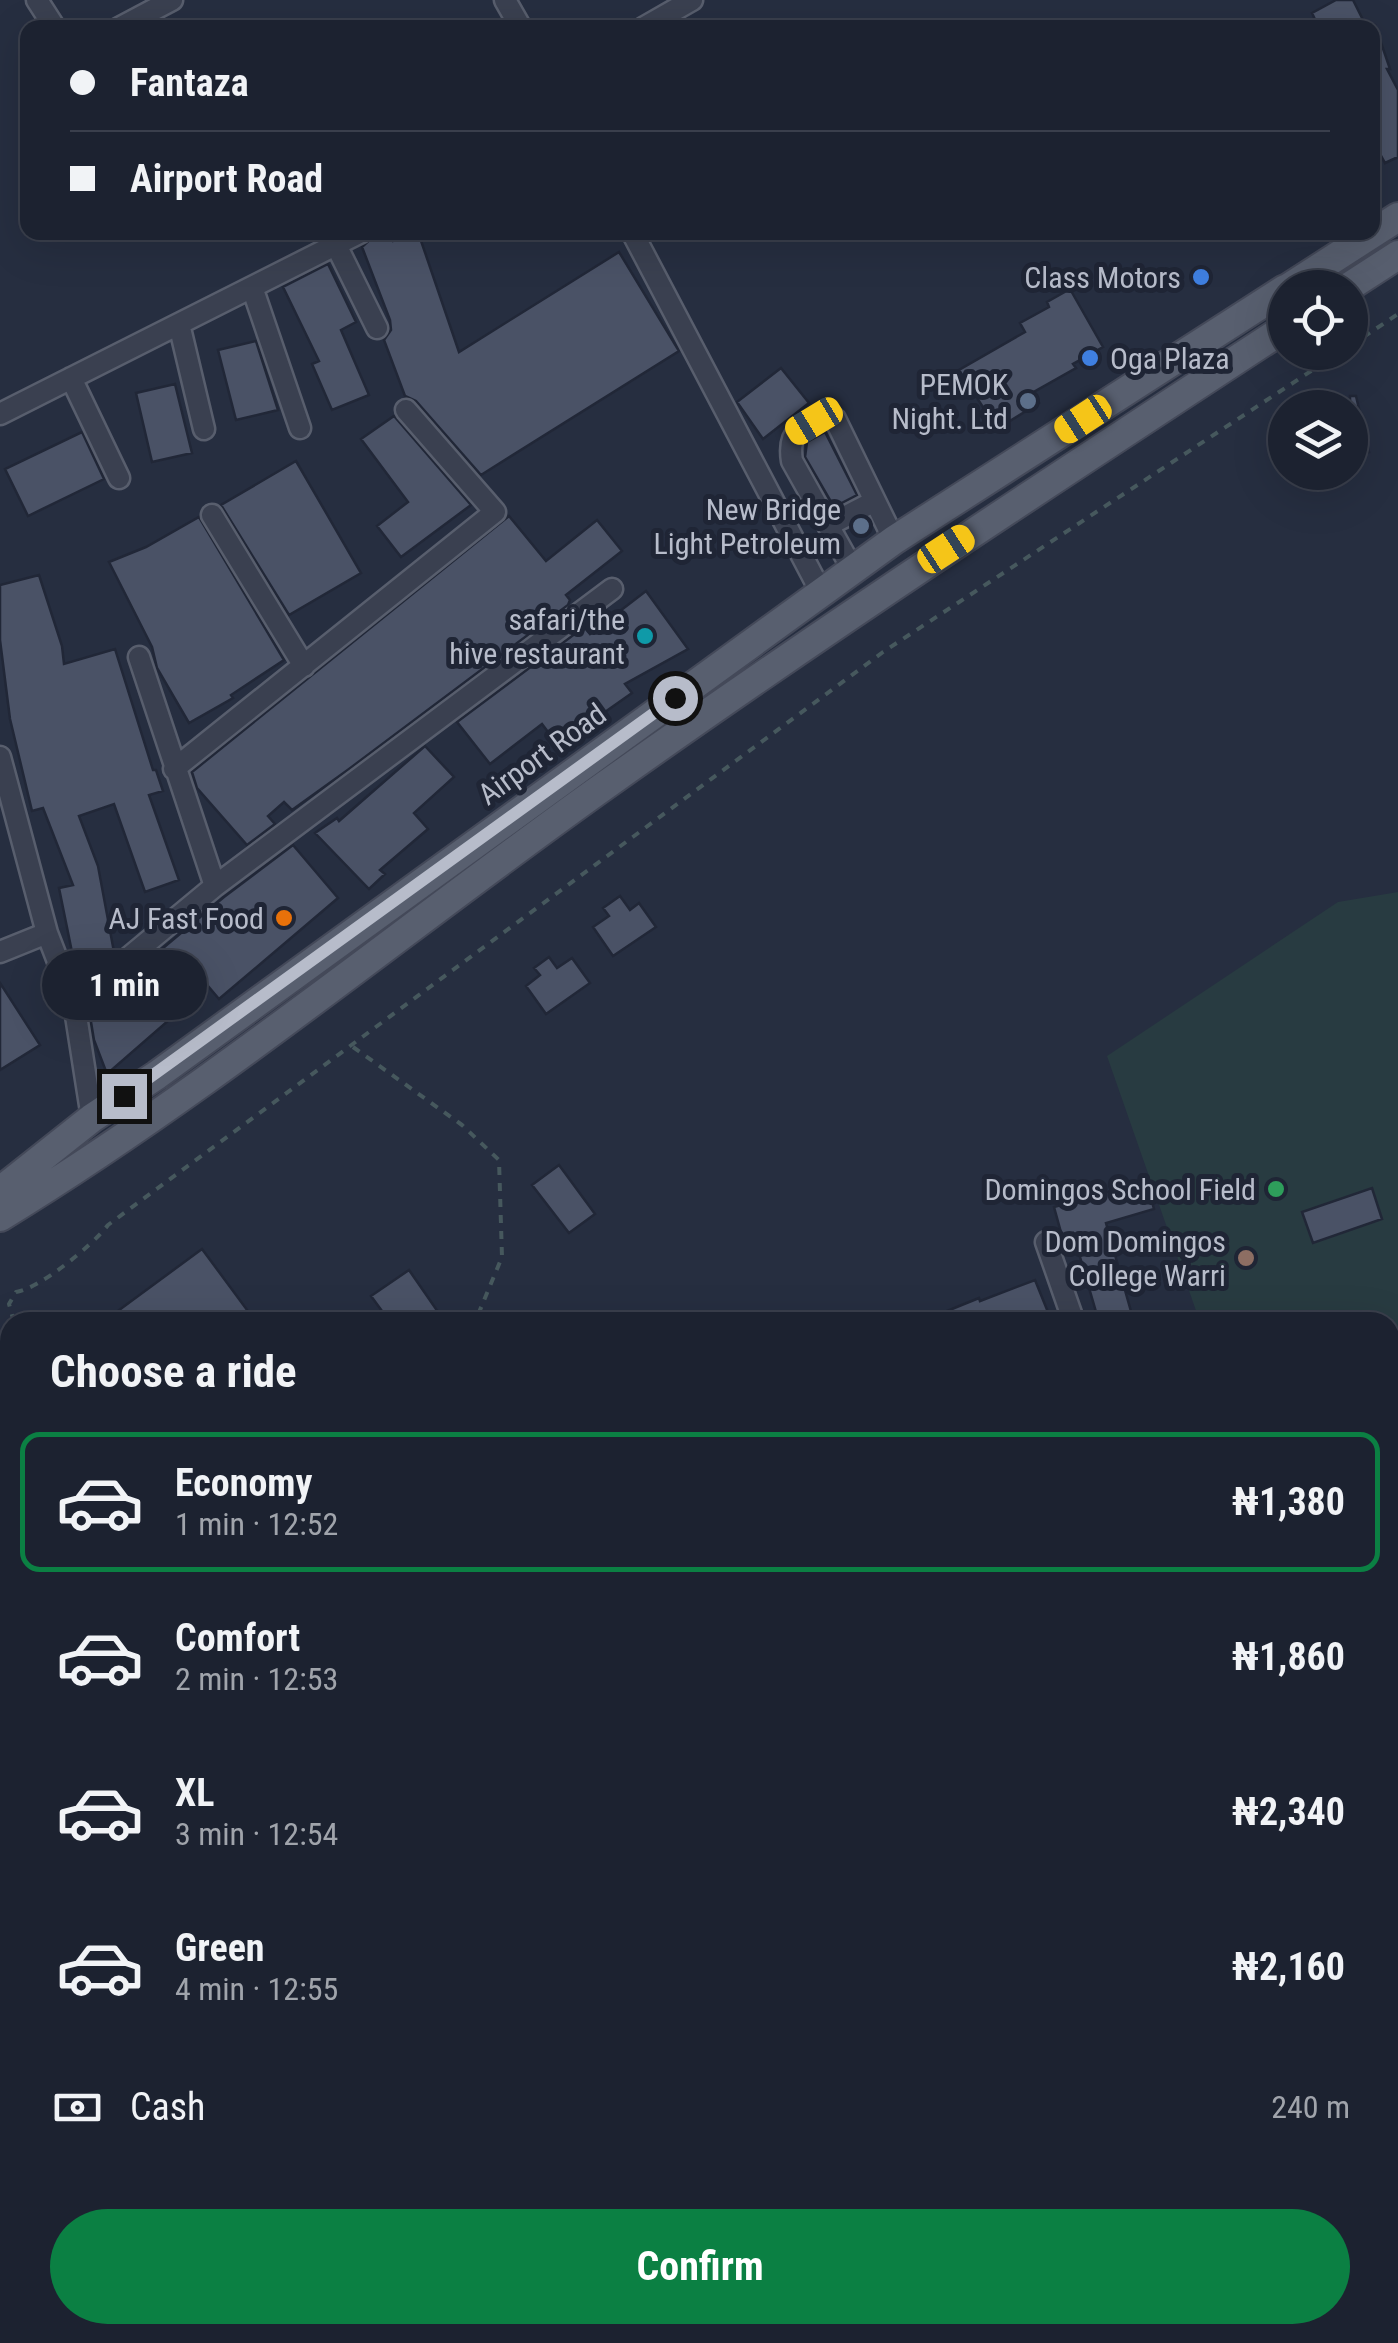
<!DOCTYPE html>
<meta charset="utf-8">
<style>
body{margin:0;font-family:"Roboto Condensed",sans-serif;background:#292f3c;color:#f1f3f6;height:100vh;display:flex;flex-direction:column;font-size:38px;white-space:nowrap}
*{box-sizing:border-box;margin:0}
p{font-size:32px;color:#a0a4ab}
.icon{flex:none;width:55px;height:55px;fill:none;stroke:currentColor;stroke-width:2;stroke-linecap:round;stroke-linejoin:round}
.map{position:relative;flex:1;overflow:hidden}
.panel{position:absolute;left:0px;top:1312px;width:1400px;height:1032px;display:flex;flex-direction:column;background:#1c2230;border-radius:30px 30px 0 0;box-shadow:0 10px 40px #0002,0 0 0 2px #3a3f4c}
.panel>*{flex:none}
.hud{position:absolute;left:20px;top:20px;width:1360px;height:220px;border-radius:20px;box-shadow:0 10px 40px #0002,0 0 0 2px #3a3f4c;display:grid;align-content:center;height:220px;padding:0 50px;background:#1c2230}
.fabs{position:absolute;left:1268px;top:270px;display:grid;gap:20px}
.fabs a{display:grid;place-items:center;width:100px;height:100px;border-radius:50%;background:#1c2230;box-shadow:0 10px 40px #0002,0 0 0 2px #3a3f4c;font-size:50px}
.end{position:absolute;width:45px;height:45px;margin:-22px;border:12px solid #b7bcca;background:#111;box-shadow:0 0 0 5px #111}
.from{border-radius:50%}
.bubble{position:absolute;height:70px;border-radius:35px;background:#1c2230;box-shadow:0 10px 40px #0002,0 0 0 2px #3a3f4c;font-size:32px;font-weight:700;line-height:70px;text-align:center}
.car{position:absolute;width:30px;height:60px;margin:-30px -15px;border-radius:12px;box-shadow:0 0 8px 2px #0007;background:linear-gradient(#f5c518 24%,#345 0 40%,#f5c518 0 76%,#345 0 86%,#f5c518 0)}
.hud b{display:flex;align-items:center;gap:35px;height:95px;font-size:38px}
.hud b+b{border-top:2px solid #3a3f4c}
.hud i{width:25px;height:25px;background:#f1f3f6}
ul{padding:0;list-style:none}
li{display:flex;align-items:center;gap:30px;height:140px;margin:0 20px 15px;padding:0 30px;border:5px solid transparent;border-radius:20px}
li div{flex:1}
li b{display:block;font-size:38px}
li em{font-style:normal;font-weight:700}
li.selected{border-color:#0b8043}
li>.icon{width:90px;height:90px;stroke-width:1.5}
h2{padding:0 50px;font-size:45px;line-height:120px}
.pay{display:flex;align-items:center;gap:25px;height:110px;padding:0 50px;font-size:38px}
.pay p{margin-inline-start:auto}
.action{display:flex;gap:20px;margin-top:auto;padding:20px 50px}
.action a{flex:1;height:115px;border-radius:60px;background:#0b8043;color:#fff;font-size:40px;font-weight:700;line-height:115px;text-align:center}
.map>svg:first-child{display:block}
.green{fill:#283b41}
.building{fill:#4a5266;stroke:#212737;stroke-width:2.5}
.lines{fill:none;stroke-linecap:round;stroke-linejoin:round}
.minor-casing{stroke:#585e6d;stroke-width:25}
.major-casing{stroke:#444959;stroke-width:32}
.path{stroke:#46585d;stroke-width:4;stroke-dasharray:8 8;stroke-linecap:butt}
.minor{stroke:#3a4050;stroke-width:20}
.major{stroke:#585f6f;stroke-width:28}
.route{stroke:#b7bcca;stroke-width:12}
.shop-dot{fill:#3f7fe0;stroke:#1f2535;stroke-width:4}
.service-dot{fill:#5c6f8a;stroke:#1f2535;stroke-width:4}
.culture-dot{fill:#0f9aa8;stroke:#1f2535;stroke-width:4}
.food-dot{fill:#e8710a;stroke:#1f2535;stroke-width:4}
.leisure-dot{fill:#2e9e5b;stroke:#1f2535;stroke-width:4}
.education-dot{fill:#8d6e63;stroke:#1f2535;stroke-width:4}
.labels{text-anchor:middle;dominant-baseline:central;stroke-width:10;stroke-linejoin:round;paint-order:stroke}
.poi-label{font-size:30px;fill:#b7bcca;stroke:#1f2535;text-anchor:end}
.street-label{font-size:30px;fill:#b7bcca;stroke:#1f2535}
</style>
<div class="map">
<svg width="1398" height="2343" viewBox="0 0 1398 2343">
<rect width="100%" height="100%" fill="#262e40"/>
<path class="green" d="M 1398,892 L 1398,1403 L 1390,1399 L 1390,1322 L 1200,1322 L 1107,1056 L 1338,902 Z
M 1390,1413 L 1398,1417 L 1398,1501 L 1390,1502 Z"/>
<path class="building" d="M 1336,0 L 1353,0 L 1367,28 L 1319,28 L 1312,13 Z
M 1372,25 L 1375,25 L 1390,69 L 1387,69 L 1398,90 L 1398,157 L 1385,163 L 1372,139 Z
M 378,232 L 389,232 L 393,241 L 418,232 L 459,352 L 619,252 L 679,351 L 481,475 L 416,401 L 405,396 L 384,340 L 391,330 L 390,320 L 362,247 Z
M 328,264 L 356,322 L 341,330 L 369,395 L 332,410 L 312,364 L 319,361 L 283,287 Z
M 1070,289 L 1103,347 L 1073,364 L 1076,368 L 1032,393 L 1039,403 L 997,429 L 959,370 L 1025,332 L 1020,323 L 1049,307 L 1047,302 Z
M 256,341 L 278,410 L 236,420 L 218,350 Z
M 781,368 L 809,403 L 763,439 L 737,402 Z
M 175,384 L 192,453 L 152,462 L 136,393 Z
M 1350,396 L 1356,396 L 1369,452 L 1350,456 Z
M 394,416 L 471,505 L 401,557 L 377,526 L 408,502 L 361,439 Z
M 82,432 L 104,479 L 28,516 L 5,469 Z
M 825,432 L 857,495 L 834,507 L 805,457 L 807,442 Z
M 296,461 L 361,573 L 289,615 L 221,505 Z
M 509,516 L 546,561 L 597,520 L 622,551 L 566,595 L 570,600 L 568,605 L 349,769 L 292,810 L 284,802 L 268,816 L 275,824 L 247,845 L 197,788 L 192,772 Z
M 199,517 L 284,660 L 231,695 L 233,698 L 189,723 L 157,668 L 152,647 L 109,562 L 146,547 Z
M 39,575 L 62,646 L 64,664 L 115,649 L 153,770 L 156,770 L 163,791 L 149,795 L 179,880 L 145,892 L 114,804 L 79,816 L 98,866 L 114,952 L 102,962 L 75,967 L 59,888 L 73,885 L 43,808 L 32,811 L 10,719 L 0,640 L 0,585 Z
M 646,591 L 688,649 L 625,684 L 632,693 L 558,745 L 542,724 L 490,764 L 457,722 L 584,627 L 590,634 Z
M 425,746 L 454,777 L 414,813 L 428,829 L 380,870 L 385,874 L 369,889 L 315,833 L 337,818 L 339,821 Z
M 293,845 L 338,898 L 219,999 L 208,986 L 107,1074 L 94,1040 L 89,1010 L 224,897 Z
M 620,896 L 630,910 L 639,903 L 656,927 L 613,956 L 593,927 L 609,916 L 603,908 Z
M 549,957 L 557,968 L 572,958 L 590,983 L 546,1014 L 526,986 L 540,975 L 534,968 Z
M 0,983 L 40,1045 L 0,1070 Z
M 559,1165 L 595,1214 L 569,1233 L 532,1185 Z
M 1146,1181 L 1154,1209 L 1106,1223 L 1134,1322 L 1099,1322 L 1073,1233 L 1062,1236 L 1054,1207 Z
M 1372,1188 L 1382,1219 L 1313,1243 L 1302,1212 Z
M 202,1249 L 256,1322 L 103,1322 L 130,1302 Z
M 409,1270 L 445,1322 L 390,1322 L 371,1296 Z
M 1035,1280 L 1052,1322 L 920,1322 L 979,1298 L 980,1301 Z"/>
<g class="lines">
<g class="minor-casing">
<path id="minor" d="M 37,0 L 55,28
M 505,0 L 521,28
M 119,28 L 172,0
M 643,28 L 692,0
M 632,232 L 821,592
M 336,245 L 377,328
M 252,287 L 300,428
M 179,324 L 204,429
M 71,378 L 119,478
M 0,414 L 361,232
M 212,515 L 304,666
M 829,525 L 875,501
M 853,570 L 792,461 C 787,430 802,425 830,416 L 835,419 L 894,540
M 139,657 L 215,886
M 0,757 L 47,933 L 74,1003 L 92,1118
M 174,769 L 495,512 L 406,410
M 0,952 L 47,933
M 74,1003 L 215,886 L 612,589
M 1046,1242 L 1074,1322
M 1390,1406 L 1398,1410
M 1390,1511 L 1398,1509
M 0,1515 L 10,1528
M 1390,2222 L 1398,2222
M 0,2242 L 10,2288
M 1390,2287 L 1398,2286
M 20,2335 L 22,2343
M 433,2335 L 434,2343
M 1153,2335 L 1160,2343
M 1334,2343 L 1339,2335"/>
</g>
<g class="major-casing">
<path id="major" d="M 1288,288 L 1398,217
M 1347,288 L 1398,255
M 0,1191 L 92,1118 L 157,1075 L 894,540 L 1285,289
M 0,1217 C 213,1087 404,928 607,784 C 829,626 1057,477 1285,328"/>
</g>
<path class="path" d="M 1350,346 L 1398,314
M 353,1047 L 462,1125 L 499,1160 L 502,1257 L 475,1322
M 14,1322 L 9,1304 L 16,1292 C 39,1289 93,1245 108,1225 L 883,652 L 1340,352"/>
<use href="#minor" class="minor"/>
<use href="#major" class="major"/>
</g>
<g class="lines">
<path class="route" d="M 124,1096 L 675,698"/>
</g>
<g class="shop-dot">
<circle cx="1201" cy="277" r="10"/>
<circle cx="1090" cy="358" r="10"/>
</g>
<g class="service-dot">
<circle cx="1028" cy="401" r="10"/>
<circle cx="861" cy="526" r="10"/>
</g>
<circle class="culture-dot" cx="645" cy="636" r="10"/>
<circle class="food-dot" cx="284" cy="918" r="10"/>
<circle class="leisure-dot" cx="1276" cy="1189" r="10"/>
<circle class="education-dot" cx="1246" cy="1258" r="10"/>
<g class="labels">
<g class="poi-label">
<text x="1181" y="277">Class Motors</text>
<text x="1110" y="358" text-anchor="start">Oga Plaza</text>
<text x="1008" y="384">PEMOK<tspan x="1008" dy="34">Night. Ltd</tspan></text>
<text x="841" y="509">New Bridge<tspan x="841" dy="34">Light Petroleum</tspan></text>
<text x="625" y="619">safari/the<tspan x="625" dy="34">hive restaurant</tspan></text>
<text x="264" y="918">AJ Fast Food</text>
<text x="1256" y="1189">Domingos School Field</text>
<text x="1226" y="1241">Dom Domingos<tspan x="1226" dy="34">College Warri</tspan></text>
</g>
<g class="street-label">
<text transform="translate(542 754) rotate(-36)">Airport Road</text>
</g>
</g>
</svg>
<div class="fabs">
<a><svg class="icon" aria-label="locate" viewBox="0 0 24 24"><circle cx="12" cy="12" r="6"/><path d="M12 2v4M12 18v4M2 12h4M18 12h4"/></svg></a>
<a><svg class="icon" aria-label="layers" viewBox="0 0 24 24"><path d="M12 4l9 5-9 5-9-5zM3 14l9 5 9-5"/></svg></a>
</div>
<i class="end from" style="left:675px;top:698px"></i>
<i class="end" style="left:124px;top:1096px"></i>
<div class="bubble" style="left:42px;top:950px;width:165px">1 min</div>
<i class="car" style="left:1083px;top:419px;rotate:237deg"></i>
<i class="car" style="left:814px;top:421px;rotate:239deg"></i>
<i class="car" style="left:946px;top:549px;rotate:57deg"></i>
<div class="hud">
<b><i class="from"></i>Fantaza</b>
<b><i></i>Airport Road</b>
</div>
<section class="panel">
<h2>Choose a ride</h2>
<ul>
<li class="selected"><svg class="icon" aria-label="car" viewBox="0 0 24 24"><path d="M5 17H2v-5l4-1 3-4h7l3 4 3 1v5h-3M9 17h6M6 11h13"/><circle cx="7" cy="17" r="2"/><circle cx="17" cy="17" r="2"/></svg><div><b>Economy</b><p>1 min · 12:52</p></div><em>₦1,380</em></li>
<li><svg class="icon" aria-label="car" viewBox="0 0 24 24"><path d="M5 17H2v-5l4-1 3-4h7l3 4 3 1v5h-3M9 17h6M6 11h13"/><circle cx="7" cy="17" r="2"/><circle cx="17" cy="17" r="2"/></svg><div><b>Comfort</b><p>2 min · 12:53</p></div><em>₦1,860</em></li>
<li><svg class="icon" aria-label="car" viewBox="0 0 24 24"><path d="M5 17H2v-5l4-1 3-4h7l3 4 3 1v5h-3M9 17h6M6 11h13"/><circle cx="7" cy="17" r="2"/><circle cx="17" cy="17" r="2"/></svg><div><b>XL</b><p>3 min · 12:54</p></div><em>₦2,340</em></li>
<li><svg class="icon" aria-label="car" viewBox="0 0 24 24"><path d="M5 17H2v-5l4-1 3-4h7l3 4 3 1v5h-3M9 17h6M6 11h13"/><circle cx="7" cy="17" r="2"/><circle cx="17" cy="17" r="2"/></svg><div><b>Green</b><p>4 min · 12:55</p></div><em>₦2,160</em></li>
</ul>
<div class="pay"><svg class="icon" aria-label="cash" viewBox="0 0 24 24"><path d="M3 7h18v10H3z"/><circle cx="12" cy="12" r="2"/></svg>Cash<p>240 m</p></div>
<div class="action"><a>Confirm</a></div>
</section>
</div>
